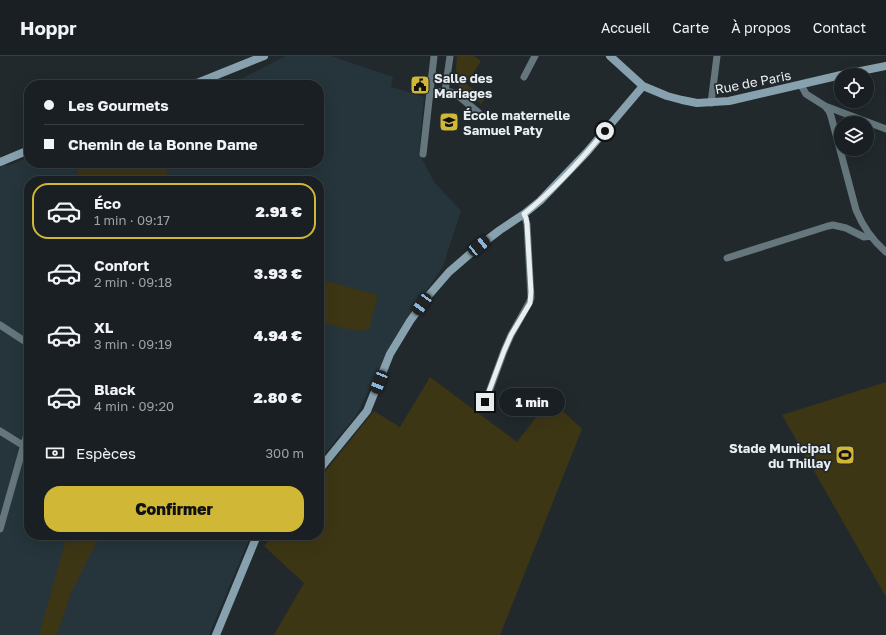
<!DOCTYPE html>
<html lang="fr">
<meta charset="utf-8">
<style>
body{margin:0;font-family:"Golos Text",sans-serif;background:#22272a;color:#f1f3f6;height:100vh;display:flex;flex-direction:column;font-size:15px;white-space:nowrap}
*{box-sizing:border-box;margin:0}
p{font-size:13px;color:#9fa2a5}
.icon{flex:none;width:22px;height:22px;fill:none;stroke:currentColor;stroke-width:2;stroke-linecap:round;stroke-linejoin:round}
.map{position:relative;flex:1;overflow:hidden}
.sheet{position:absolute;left:24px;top:120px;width:300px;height:364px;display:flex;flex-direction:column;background:#191f22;border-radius:16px;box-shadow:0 4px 16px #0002,0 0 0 1px #373d40}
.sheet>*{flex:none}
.hud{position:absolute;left:24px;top:24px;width:300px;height:88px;border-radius:16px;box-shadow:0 4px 16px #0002,0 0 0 1px #373d40;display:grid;align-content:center;height:88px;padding:0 20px;background:#191f22}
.buttons{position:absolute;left:834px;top:12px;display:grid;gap:8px}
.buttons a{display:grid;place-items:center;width:40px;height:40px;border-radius:50%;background:#191f22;box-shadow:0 4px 16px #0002,0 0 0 1px #373d40;font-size:20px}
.end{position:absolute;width:18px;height:18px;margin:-9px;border:5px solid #e9eef1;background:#111;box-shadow:0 0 0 2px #111}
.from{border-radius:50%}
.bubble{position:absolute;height:28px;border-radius:14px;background:#191f22;box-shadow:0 4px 16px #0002,0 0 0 1px #373d40;font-size:13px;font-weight:800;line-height:28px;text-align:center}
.car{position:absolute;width:12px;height:24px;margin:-12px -6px;border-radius:5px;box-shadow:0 0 3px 1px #0007;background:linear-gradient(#222 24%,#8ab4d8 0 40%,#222 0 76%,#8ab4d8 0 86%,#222 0)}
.hud b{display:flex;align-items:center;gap:14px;height:38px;font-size:15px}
.hud b+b{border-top:1px solid #373d40}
.hud i{width:10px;height:10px;background:#f1f3f6}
ul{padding:7px 0 0;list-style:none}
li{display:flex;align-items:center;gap:12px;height:56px;margin:0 8px 6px;padding:0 12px;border:2px solid transparent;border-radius:16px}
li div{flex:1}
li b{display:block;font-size:15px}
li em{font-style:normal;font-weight:800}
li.selected{border-color:#d0b736}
li>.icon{width:36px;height:36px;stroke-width:1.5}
.pay{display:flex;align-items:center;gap:10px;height:44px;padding:0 20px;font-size:15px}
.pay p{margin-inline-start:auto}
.action{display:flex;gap:8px;margin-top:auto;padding:8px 20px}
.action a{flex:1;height:46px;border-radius:16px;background:#d0b736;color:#111;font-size:16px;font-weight:800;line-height:46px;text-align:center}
header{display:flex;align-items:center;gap:24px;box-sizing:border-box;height:56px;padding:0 20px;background:#191f22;border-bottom:1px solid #373d40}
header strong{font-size:19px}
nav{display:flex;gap:22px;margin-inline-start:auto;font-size:14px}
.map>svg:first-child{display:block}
.built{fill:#25353b}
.green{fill:#3d3615}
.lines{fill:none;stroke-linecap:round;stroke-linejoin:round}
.street{stroke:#65767d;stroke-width:7}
.secondary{stroke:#87a2ae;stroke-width:8}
.route{stroke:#e9eef1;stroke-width:5}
.labels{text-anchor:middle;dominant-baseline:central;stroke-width:3.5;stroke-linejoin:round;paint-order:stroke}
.poi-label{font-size:13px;font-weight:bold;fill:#e9eef1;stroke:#21292d;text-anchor:start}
.street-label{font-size:13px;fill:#e9eef1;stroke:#21292d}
</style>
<header>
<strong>Hoppr</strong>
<nav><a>Accueil</a><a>Carte</a><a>À propos</a><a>Contact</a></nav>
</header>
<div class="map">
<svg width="886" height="579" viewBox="0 0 886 579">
<rect width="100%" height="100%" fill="#21292d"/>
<path class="built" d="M 286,0 L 331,0 L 393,21 L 391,31 L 424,41 L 419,97 L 434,126 L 461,155 L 443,210 L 409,261 L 382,308 L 356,360 L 319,404 L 319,125 L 29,125 L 29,479 L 252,479 L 250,481 L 209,579 L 0,579 L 0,99 L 7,110 L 29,101 L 29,107 L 319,107 L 319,29 L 229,29 Z"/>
<path class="green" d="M 457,0 L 474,0 L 481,5 L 466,28 L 486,42 L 481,48 L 455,27 Z
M 73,107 L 169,107 L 165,125 L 81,125 Z
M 319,224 L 326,225 L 378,239 L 369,273 C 357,279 331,268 319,265 Z
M 430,321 L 517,386 L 550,343 L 582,373 L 500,579 L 274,579 L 304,527 L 264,490 L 274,479 L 319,479 L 319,423 L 374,355 L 400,371 Z
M 886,326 L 886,541 L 782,359 Z
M 67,479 L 100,479 L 71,537 L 57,579 L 39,579 Z"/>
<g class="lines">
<path class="street" d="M 524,21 L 535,0
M 801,29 L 806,38 L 825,50 L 829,55 L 831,60 L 856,154 C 863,171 872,184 886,196
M 430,35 L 445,36 L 450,0
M 445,35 L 455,37 L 479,57
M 711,47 L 717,0
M 825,50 L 886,73
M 423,98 L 434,0
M 727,202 L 828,170 L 833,169 L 846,172 L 864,181 L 871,180
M 0,269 L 29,288
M 485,347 L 504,295 L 511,279 L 529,247 L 531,242 L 527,168 L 524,158
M 0,375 L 24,390
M 0,473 L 29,371"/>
<path class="secondary" d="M 610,0 L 643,30 L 667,40 L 682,44 L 697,47 L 729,45 L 841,19
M 841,19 L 886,10
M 192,29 L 264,0
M 0,106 L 29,94
M 319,414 L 367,355 L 390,298 L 410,265 L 429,239 L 449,216 L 479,190 L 500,174 L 524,158 L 540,145 L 587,96 L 643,30
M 216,579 L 256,482 L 259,479"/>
</g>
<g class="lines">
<path class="route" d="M 485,346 L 504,295 L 511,279 L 530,247 L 531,236 L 527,168 L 526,162 L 524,158 C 553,135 581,104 605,75"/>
</g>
<defs>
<g id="civic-square" transform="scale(1)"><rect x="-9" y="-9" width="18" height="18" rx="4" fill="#d0b736" stroke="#21292d"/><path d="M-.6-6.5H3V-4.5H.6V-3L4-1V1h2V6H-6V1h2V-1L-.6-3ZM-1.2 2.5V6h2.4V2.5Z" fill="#111"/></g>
<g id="school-square" transform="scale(1)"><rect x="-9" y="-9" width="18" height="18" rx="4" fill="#d0b736" stroke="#21292d"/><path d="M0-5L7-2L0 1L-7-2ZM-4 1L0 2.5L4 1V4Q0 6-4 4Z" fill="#111"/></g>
<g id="stadium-square" transform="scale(1)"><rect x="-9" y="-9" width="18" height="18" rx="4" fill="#d0b736" stroke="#21292d"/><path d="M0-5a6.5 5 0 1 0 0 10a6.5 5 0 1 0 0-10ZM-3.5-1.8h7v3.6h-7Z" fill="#111"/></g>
</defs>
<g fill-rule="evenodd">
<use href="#civic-square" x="420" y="29"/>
<use href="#school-square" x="449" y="66"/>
<use href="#stadium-square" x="845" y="399"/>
</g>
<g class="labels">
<g class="poi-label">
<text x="434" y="22">Salle des<tspan x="434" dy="15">Mariages</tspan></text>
<text x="463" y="59">École maternelle<tspan x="463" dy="15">Samuel Paty</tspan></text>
<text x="831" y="392" text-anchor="end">Stade Municipal<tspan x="831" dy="15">du Thillay</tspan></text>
</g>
<g class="street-label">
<text transform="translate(753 26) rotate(-11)">Rue de Paris</text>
</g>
</g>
</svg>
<div class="buttons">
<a><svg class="icon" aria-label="locate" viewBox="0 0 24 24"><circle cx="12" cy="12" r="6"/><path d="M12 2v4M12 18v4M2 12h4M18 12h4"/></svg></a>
<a><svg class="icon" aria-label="layers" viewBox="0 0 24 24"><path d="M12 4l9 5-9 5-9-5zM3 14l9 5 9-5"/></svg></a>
</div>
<i class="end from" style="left:605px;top:75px"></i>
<i class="end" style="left:485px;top:346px"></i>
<div class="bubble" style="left:499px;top:332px;width:66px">1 min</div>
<i class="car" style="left:479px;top:190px;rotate:51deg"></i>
<i class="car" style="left:422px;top:248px;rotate:216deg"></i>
<i class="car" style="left:379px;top:326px;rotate:202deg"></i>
<div class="hud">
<b><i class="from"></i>Les Gourmets</b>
<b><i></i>Chemin de la Bonne Dame</b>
</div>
<section class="sheet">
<ul>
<li class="selected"><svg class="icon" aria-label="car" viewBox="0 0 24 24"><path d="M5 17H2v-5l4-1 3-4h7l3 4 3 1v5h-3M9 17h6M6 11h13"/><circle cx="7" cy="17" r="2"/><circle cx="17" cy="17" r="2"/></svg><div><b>Éco</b><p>1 min · 09:17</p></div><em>2.91 €</em></li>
<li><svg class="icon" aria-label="car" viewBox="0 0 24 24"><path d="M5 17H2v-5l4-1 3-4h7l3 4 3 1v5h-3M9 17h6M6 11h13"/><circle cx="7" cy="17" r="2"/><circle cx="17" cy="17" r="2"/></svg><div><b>Confort</b><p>2 min · 09:18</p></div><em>3.93 €</em></li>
<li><svg class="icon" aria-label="car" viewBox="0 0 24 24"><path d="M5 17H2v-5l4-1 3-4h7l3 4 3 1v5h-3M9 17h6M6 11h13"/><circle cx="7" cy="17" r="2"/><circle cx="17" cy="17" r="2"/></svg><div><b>XL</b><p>3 min · 09:19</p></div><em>4.94 €</em></li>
<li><svg class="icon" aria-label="car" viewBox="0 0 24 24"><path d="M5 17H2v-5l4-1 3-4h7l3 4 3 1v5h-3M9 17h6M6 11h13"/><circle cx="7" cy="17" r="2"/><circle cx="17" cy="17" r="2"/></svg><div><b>Black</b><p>4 min · 09:20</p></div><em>2.80 €</em></li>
</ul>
<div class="pay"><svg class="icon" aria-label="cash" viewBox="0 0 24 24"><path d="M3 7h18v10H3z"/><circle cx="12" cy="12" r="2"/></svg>Espèces<p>300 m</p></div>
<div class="action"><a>Confirmer</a></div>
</section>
</div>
